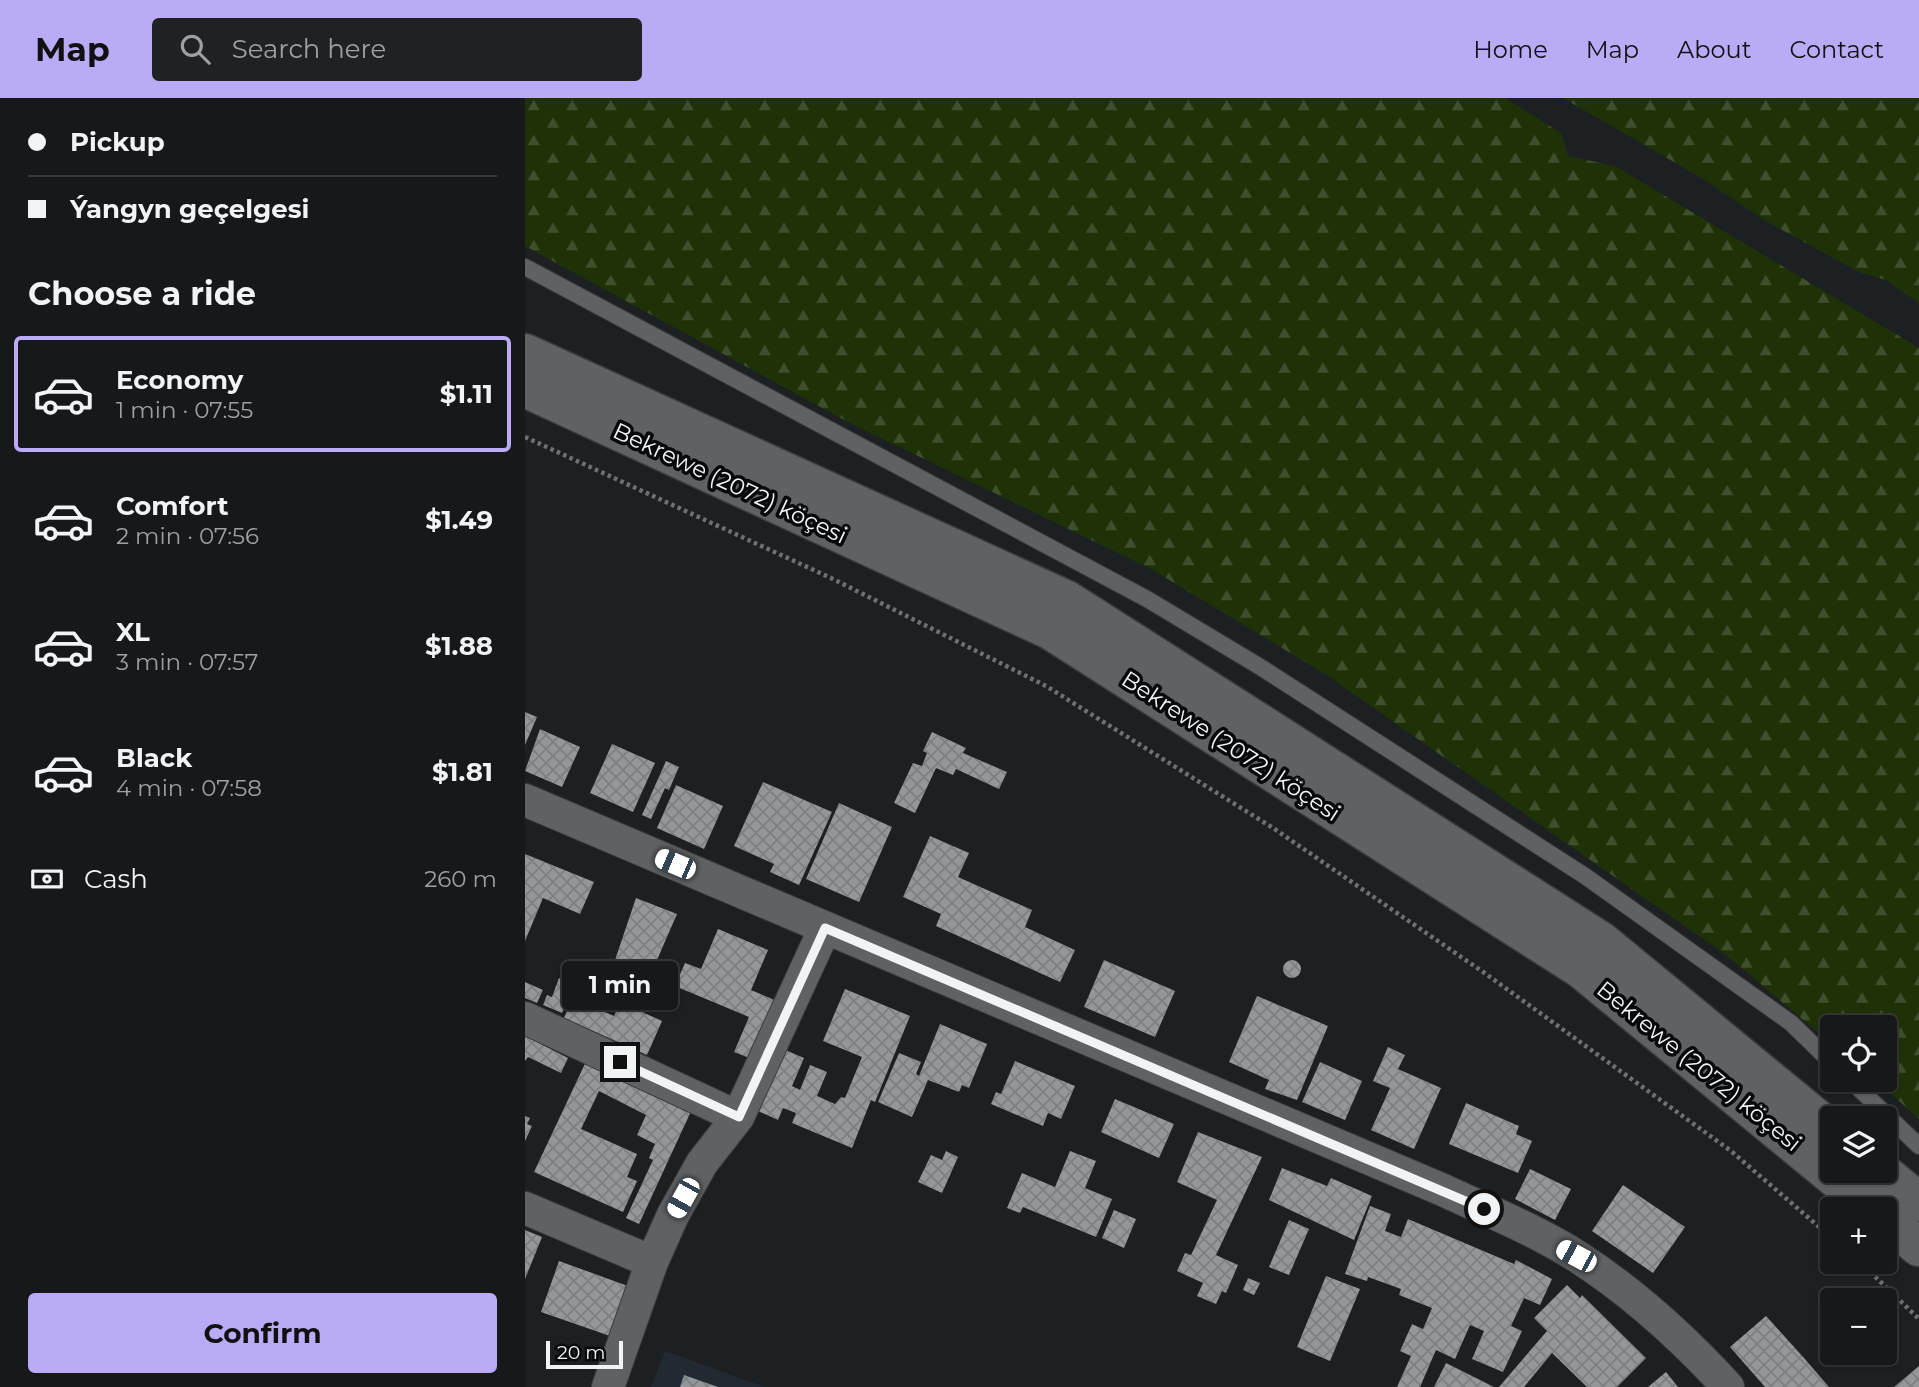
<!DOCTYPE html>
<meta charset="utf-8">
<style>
body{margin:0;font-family:Montserrat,sans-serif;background:#1f2123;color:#f1f3f6;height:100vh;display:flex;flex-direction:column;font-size:26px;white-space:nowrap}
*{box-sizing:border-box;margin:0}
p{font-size:23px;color:#9ea0a2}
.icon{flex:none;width:38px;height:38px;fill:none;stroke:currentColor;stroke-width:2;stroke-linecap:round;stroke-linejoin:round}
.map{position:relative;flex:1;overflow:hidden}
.sheet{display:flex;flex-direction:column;background:#16181a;width:525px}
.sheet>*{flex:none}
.banner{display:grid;align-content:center;height:154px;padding:0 28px;background:#16181a}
.buttons{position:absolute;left:1295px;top:917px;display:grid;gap:14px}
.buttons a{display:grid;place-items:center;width:77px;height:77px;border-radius:7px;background:#16181a;box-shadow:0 2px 5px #0004,0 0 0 2px #353739;font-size:35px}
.scale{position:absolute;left:21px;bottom:18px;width:77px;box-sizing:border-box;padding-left:7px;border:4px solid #f1f3f4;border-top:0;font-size:19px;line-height:24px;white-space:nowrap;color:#f1f3f4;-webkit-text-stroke:5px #08090a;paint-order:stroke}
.end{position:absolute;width:32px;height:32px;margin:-16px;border:9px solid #f1f3f4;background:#111;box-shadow:0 0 0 4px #111}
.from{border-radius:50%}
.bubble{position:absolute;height:49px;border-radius:7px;background:#16181a;box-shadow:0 2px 5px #0004,0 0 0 2px #353739;font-size:23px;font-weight:700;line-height:49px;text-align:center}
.car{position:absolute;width:21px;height:42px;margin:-21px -10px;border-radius:9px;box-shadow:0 0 5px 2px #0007;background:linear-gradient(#fff 24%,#345 0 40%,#fff 0 76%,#345 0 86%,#fff 0)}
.banner b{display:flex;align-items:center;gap:24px;height:66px;font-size:26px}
.banner b+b{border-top:2px solid #353739}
.banner i{width:18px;height:18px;background:#f1f3f6}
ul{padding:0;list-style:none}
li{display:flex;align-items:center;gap:21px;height:116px;margin:0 14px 10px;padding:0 14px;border:4px solid transparent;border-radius:7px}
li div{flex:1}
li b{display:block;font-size:26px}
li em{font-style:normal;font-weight:700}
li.active{border-color:#bbaaf6}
li>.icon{width:63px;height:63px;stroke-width:1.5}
h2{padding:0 28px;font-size:32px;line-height:84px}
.pay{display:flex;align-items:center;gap:18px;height:77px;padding:0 28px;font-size:26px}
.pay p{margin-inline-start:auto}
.primary-button{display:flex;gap:14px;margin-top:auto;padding:14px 28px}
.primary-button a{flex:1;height:80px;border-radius:7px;background:#bbaaf6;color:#111;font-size:28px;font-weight:700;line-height:80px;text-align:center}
header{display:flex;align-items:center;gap:42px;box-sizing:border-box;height:98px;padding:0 35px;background:#bbaaf6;color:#111}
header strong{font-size:33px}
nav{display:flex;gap:38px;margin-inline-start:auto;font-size:24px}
.search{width:490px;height:63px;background:#1f2123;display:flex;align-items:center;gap:18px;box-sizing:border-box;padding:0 24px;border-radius:7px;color:#9ea0a2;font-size:26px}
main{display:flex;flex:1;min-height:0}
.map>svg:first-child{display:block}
.built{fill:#232931}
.forest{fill:url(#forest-firs)}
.building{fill:url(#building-cross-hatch)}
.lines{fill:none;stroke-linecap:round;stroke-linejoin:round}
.service-casing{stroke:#3b3c3f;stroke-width:18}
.minor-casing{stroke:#3b3c3f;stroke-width:34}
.secondary-casing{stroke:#3b3c3f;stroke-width:41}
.path{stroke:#6e7172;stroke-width:4.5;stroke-dasharray:3.5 3.5;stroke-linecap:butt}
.service{stroke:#5f6265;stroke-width:16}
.minor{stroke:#5f6265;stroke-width:32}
.secondary{stroke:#5f6265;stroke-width:38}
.route{stroke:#f1f3f4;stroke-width:9}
.labels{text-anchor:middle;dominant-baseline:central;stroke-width:7;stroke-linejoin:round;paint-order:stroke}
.street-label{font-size:23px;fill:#f1f3f4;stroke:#08090a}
</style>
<header>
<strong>Map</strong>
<div class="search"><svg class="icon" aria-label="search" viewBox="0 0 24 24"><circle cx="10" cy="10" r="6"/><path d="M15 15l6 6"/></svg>Search here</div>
<nav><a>Home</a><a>Map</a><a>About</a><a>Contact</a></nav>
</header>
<main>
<section class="sheet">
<div class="banner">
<b><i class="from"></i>Pickup</b>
<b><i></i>Ýangyn geçelgesi</b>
</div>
<h2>Choose a ride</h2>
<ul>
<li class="active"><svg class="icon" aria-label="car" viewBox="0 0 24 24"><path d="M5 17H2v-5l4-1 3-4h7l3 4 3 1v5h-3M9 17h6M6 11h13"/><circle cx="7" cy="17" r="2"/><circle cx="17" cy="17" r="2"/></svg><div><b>Economy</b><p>1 min · 07:55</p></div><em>$1.11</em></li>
<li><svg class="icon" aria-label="car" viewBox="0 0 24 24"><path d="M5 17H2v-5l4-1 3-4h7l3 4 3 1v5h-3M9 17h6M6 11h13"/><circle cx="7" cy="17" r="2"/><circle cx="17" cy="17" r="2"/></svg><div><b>Comfort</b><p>2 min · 07:56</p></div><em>$1.49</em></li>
<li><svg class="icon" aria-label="car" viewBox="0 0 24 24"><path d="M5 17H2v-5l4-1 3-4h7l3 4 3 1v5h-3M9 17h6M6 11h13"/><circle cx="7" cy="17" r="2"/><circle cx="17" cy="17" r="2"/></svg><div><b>XL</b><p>3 min · 07:57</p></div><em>$1.88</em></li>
<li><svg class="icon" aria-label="car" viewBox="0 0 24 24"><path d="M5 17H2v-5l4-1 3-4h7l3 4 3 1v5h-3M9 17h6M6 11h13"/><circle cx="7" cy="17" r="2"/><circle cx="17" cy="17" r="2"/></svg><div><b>Black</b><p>4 min · 07:58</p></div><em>$1.81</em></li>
</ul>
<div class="pay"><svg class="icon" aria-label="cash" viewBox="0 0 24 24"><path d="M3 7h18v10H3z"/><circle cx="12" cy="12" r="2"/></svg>Cash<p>260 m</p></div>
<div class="primary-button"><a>Confirm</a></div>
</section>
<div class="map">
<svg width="1394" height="1289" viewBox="0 0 1394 1289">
<defs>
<pattern id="forest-firs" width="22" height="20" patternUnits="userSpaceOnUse" patternTransform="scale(1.75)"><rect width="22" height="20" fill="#1f3106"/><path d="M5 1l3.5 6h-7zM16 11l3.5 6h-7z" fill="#404f2b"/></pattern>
<pattern id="building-cross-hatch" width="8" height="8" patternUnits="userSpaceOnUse" patternTransform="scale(1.75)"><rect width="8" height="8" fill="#94979a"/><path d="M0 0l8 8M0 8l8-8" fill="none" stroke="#7d8082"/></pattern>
</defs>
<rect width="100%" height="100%" fill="#1d2022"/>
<path class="built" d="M 140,1253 L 240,1289 L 126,1289 Z"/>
<path class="forest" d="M 0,0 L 980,0 L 1036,35 L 1043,58 L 1090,68 L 1394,250 L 1394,1021 L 1351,982 L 1360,982 L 1360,929 L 1307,929 L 1307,946 L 1201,857 L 800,576 L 626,471 L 323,324 L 0,148 Z
M 1038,0 L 1394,0 L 1394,205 L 1361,182 L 1334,174 L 1239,122 L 1175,79 Z"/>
<path class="building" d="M 0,614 L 12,619 L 0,647 Z
M 15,631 L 55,649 L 37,689 L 0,673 Z
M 407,634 L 441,650 L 438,655 L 482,674 L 474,691 L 431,671 L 428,677 L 411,670 L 390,715 L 369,705 L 388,665 L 397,668 L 402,655 L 398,653 Z
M 87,646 L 130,665 L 108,714 L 65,695 Z
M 141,663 L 154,669 L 144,692 L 140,690 L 126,721 L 117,717 Z
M 238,684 L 307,714 L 274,787 L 245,774 L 249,766 L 209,748 Z
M 151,687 L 198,708 L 179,751 L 132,730 Z
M 314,705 L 367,729 L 334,804 L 281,781 Z
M 405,738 L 444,755 L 433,779 L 507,812 L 500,829 L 550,852 L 535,884 L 411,828 L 416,816 L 378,799 Z
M 0,756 L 69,784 L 55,816 L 18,800 L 0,843 Z
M 111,800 L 152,816 L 125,878 L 89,865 Z
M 193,831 L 243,852 L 226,892 L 252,903 L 227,961 L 209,954 L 224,919 L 150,888 L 160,865 L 176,871 Z
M758 871a9 9 0 1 1 18 0a9 9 0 1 1-18 0Z
M 579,862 L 650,893 L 630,939 L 559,909 Z
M 34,880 L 49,887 L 37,915 L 18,907 L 22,897 L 27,899 Z
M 0,884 L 18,892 L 12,905 L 0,900 Z
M 320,891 L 385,918 L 350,1004 L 346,1002 L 327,1050 L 267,1025 L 271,1015 L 258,1010 L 253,1022 L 233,1013 L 258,951 L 279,960 L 267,988 L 275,992 L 285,967 L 302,974 L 292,998 L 310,1006 L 316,999 L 320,1000 L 337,959 L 298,943 Z
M 732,898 L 803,928 L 772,1002 L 740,991 L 744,982 L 704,964 Z
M 48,900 L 89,918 L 95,904 L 137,923 L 122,957 L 39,920 Z
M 415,926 L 462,946 L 444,990 L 437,987 L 434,994 L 403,982 L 387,1019 L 353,1004 L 374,955 L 396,964 L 391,976 L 394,978 Z
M 0,938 L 43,960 L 36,975 L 3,959 L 0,963 Z
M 863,949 L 880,957 L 873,971 L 916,990 L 889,1051 L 846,1032 L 865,990 L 848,983 Z
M 65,955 L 168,1009 L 114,1126 L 101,1120 L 128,1062 L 124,1060 L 130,1046 L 112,1037 L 121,1017 L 74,993 L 56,1031 L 112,1056 L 102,1079 L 112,1083 L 98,1114 L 9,1074 Z
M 490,963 L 550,988 L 536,1021 L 523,1015 L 518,1028 L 466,1006 L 471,994 L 476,996 Z
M 795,964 L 837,983 L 820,1022 L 777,1004 Z
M 590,1001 L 649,1026 L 634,1060 L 576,1034 Z
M 941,1005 L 994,1028 L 991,1036 L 1007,1043 L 993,1075 L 924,1046 Z
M 0,1018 L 5,1020 L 2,1026 L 7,1028 L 0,1043 Z
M 673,1034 L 737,1059 L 691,1157 L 713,1167 L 701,1195 L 697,1193 L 691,1206 L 672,1198 L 678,1185 L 652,1173 L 660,1155 L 666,1157 L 692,1102 L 652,1084 Z
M 421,1053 L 433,1059 L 417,1095 L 393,1084 L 406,1057 L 417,1062 Z
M 545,1053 L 571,1063 L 560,1090 L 587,1101 L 571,1139 L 498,1109 L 495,1115 L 482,1110 L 497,1075 L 530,1089 Z
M 757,1070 L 802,1088 L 806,1080 L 847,1098 L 829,1142 L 744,1102 Z
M 1005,1071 L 1046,1091 L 1030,1122 L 990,1101 Z
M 1098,1087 L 1160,1129 L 1128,1175 L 1067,1133 Z
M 845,1108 L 866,1116 L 860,1133 L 876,1139 L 883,1121 L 989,1166 L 991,1162 L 1027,1181 L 1015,1207 L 999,1200 L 986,1228 L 997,1233 L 978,1274 L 947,1261 L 959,1233 L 945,1227 L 930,1261 L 911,1252 L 895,1289 L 872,1289 L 886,1258 L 875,1253 L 887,1226 L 898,1231 L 907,1210 L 874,1197 L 876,1191 L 843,1179 L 842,1183 L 820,1176 Z
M 589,1112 L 611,1121 L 599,1150 L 577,1140 Z
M 764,1122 L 784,1131 L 764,1177 L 744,1169 Z
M 0,1132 L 17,1139 L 0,1181 Z
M 34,1163 L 103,1188 L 85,1238 L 16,1214 Z
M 801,1178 L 835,1191 L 805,1263 L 772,1249 Z
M 723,1180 L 735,1185 L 729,1197 L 718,1192 Z
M 1042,1187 L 1055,1200 L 1057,1197 L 1121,1260 L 1092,1289 L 1062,1289 L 1027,1255 L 999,1289 L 974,1289 L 1022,1233 L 1009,1220 Z
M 1241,1218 L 1279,1260 L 1304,1289 L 1240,1289 L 1205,1249 Z
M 921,1265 L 969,1289 L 909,1289 Z
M 1394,1268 L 1394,1289 L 1369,1289 Z
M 1141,1274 L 1153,1289 L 1123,1289 Z
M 159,1277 L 193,1289 L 155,1289 Z"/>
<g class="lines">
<g class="service-casing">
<path id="service" d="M 0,169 L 622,501 L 737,570 L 1060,778 L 1266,925 L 1307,965
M 1325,982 L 1394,1048"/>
</g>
<g class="minor-casing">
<path id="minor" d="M 0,702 L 918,1092 C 963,1113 1011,1132 1053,1159 C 1107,1194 1159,1241 1203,1289
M 0,920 L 213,1019
M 0,1110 L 127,1164
M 83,1289 L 127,1164 L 148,1117 L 177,1065 L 213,1019 L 300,830"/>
</g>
<g class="secondary-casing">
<path id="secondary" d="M 0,255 L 542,502 L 1076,843 L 1307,1033
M 0,290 L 525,532 L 1056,871 L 1348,1111
M 1356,1073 L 1394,1104
M 1360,1121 L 1394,1149"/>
</g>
<path class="path" d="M 0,339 L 306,480 L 521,588 L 748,730 L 961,876 L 1206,1053 L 1307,1140
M 1335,1164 L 1394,1221"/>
<use href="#service" class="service"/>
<use href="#minor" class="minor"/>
<use href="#secondary" class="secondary"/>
</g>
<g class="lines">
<path class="route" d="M 95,964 L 214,1019 L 300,830 L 959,1111"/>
</g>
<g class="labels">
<g class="street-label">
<text transform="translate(205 385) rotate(25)">Bekrewe (2072) köçesi</text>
<text transform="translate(706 648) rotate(33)">Bekrewe (2072) köçesi</text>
<text transform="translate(1174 968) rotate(39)">Bekrewe (2072) köçesi</text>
</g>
</g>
</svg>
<div class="buttons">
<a><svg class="icon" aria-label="locate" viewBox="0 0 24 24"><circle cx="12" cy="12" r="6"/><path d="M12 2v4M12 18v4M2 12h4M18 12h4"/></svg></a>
<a><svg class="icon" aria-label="layers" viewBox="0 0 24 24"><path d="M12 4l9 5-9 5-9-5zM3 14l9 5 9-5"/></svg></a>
<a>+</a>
<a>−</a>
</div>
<div class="scale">20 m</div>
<i class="end from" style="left:959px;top:1111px"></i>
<i class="end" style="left:95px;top:964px"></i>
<div class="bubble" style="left:37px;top:863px;width:116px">1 min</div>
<i class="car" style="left:150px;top:766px;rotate:293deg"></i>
<i class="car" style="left:158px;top:1100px;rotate:209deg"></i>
<i class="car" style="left:1051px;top:1158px;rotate:298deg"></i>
</div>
</main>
